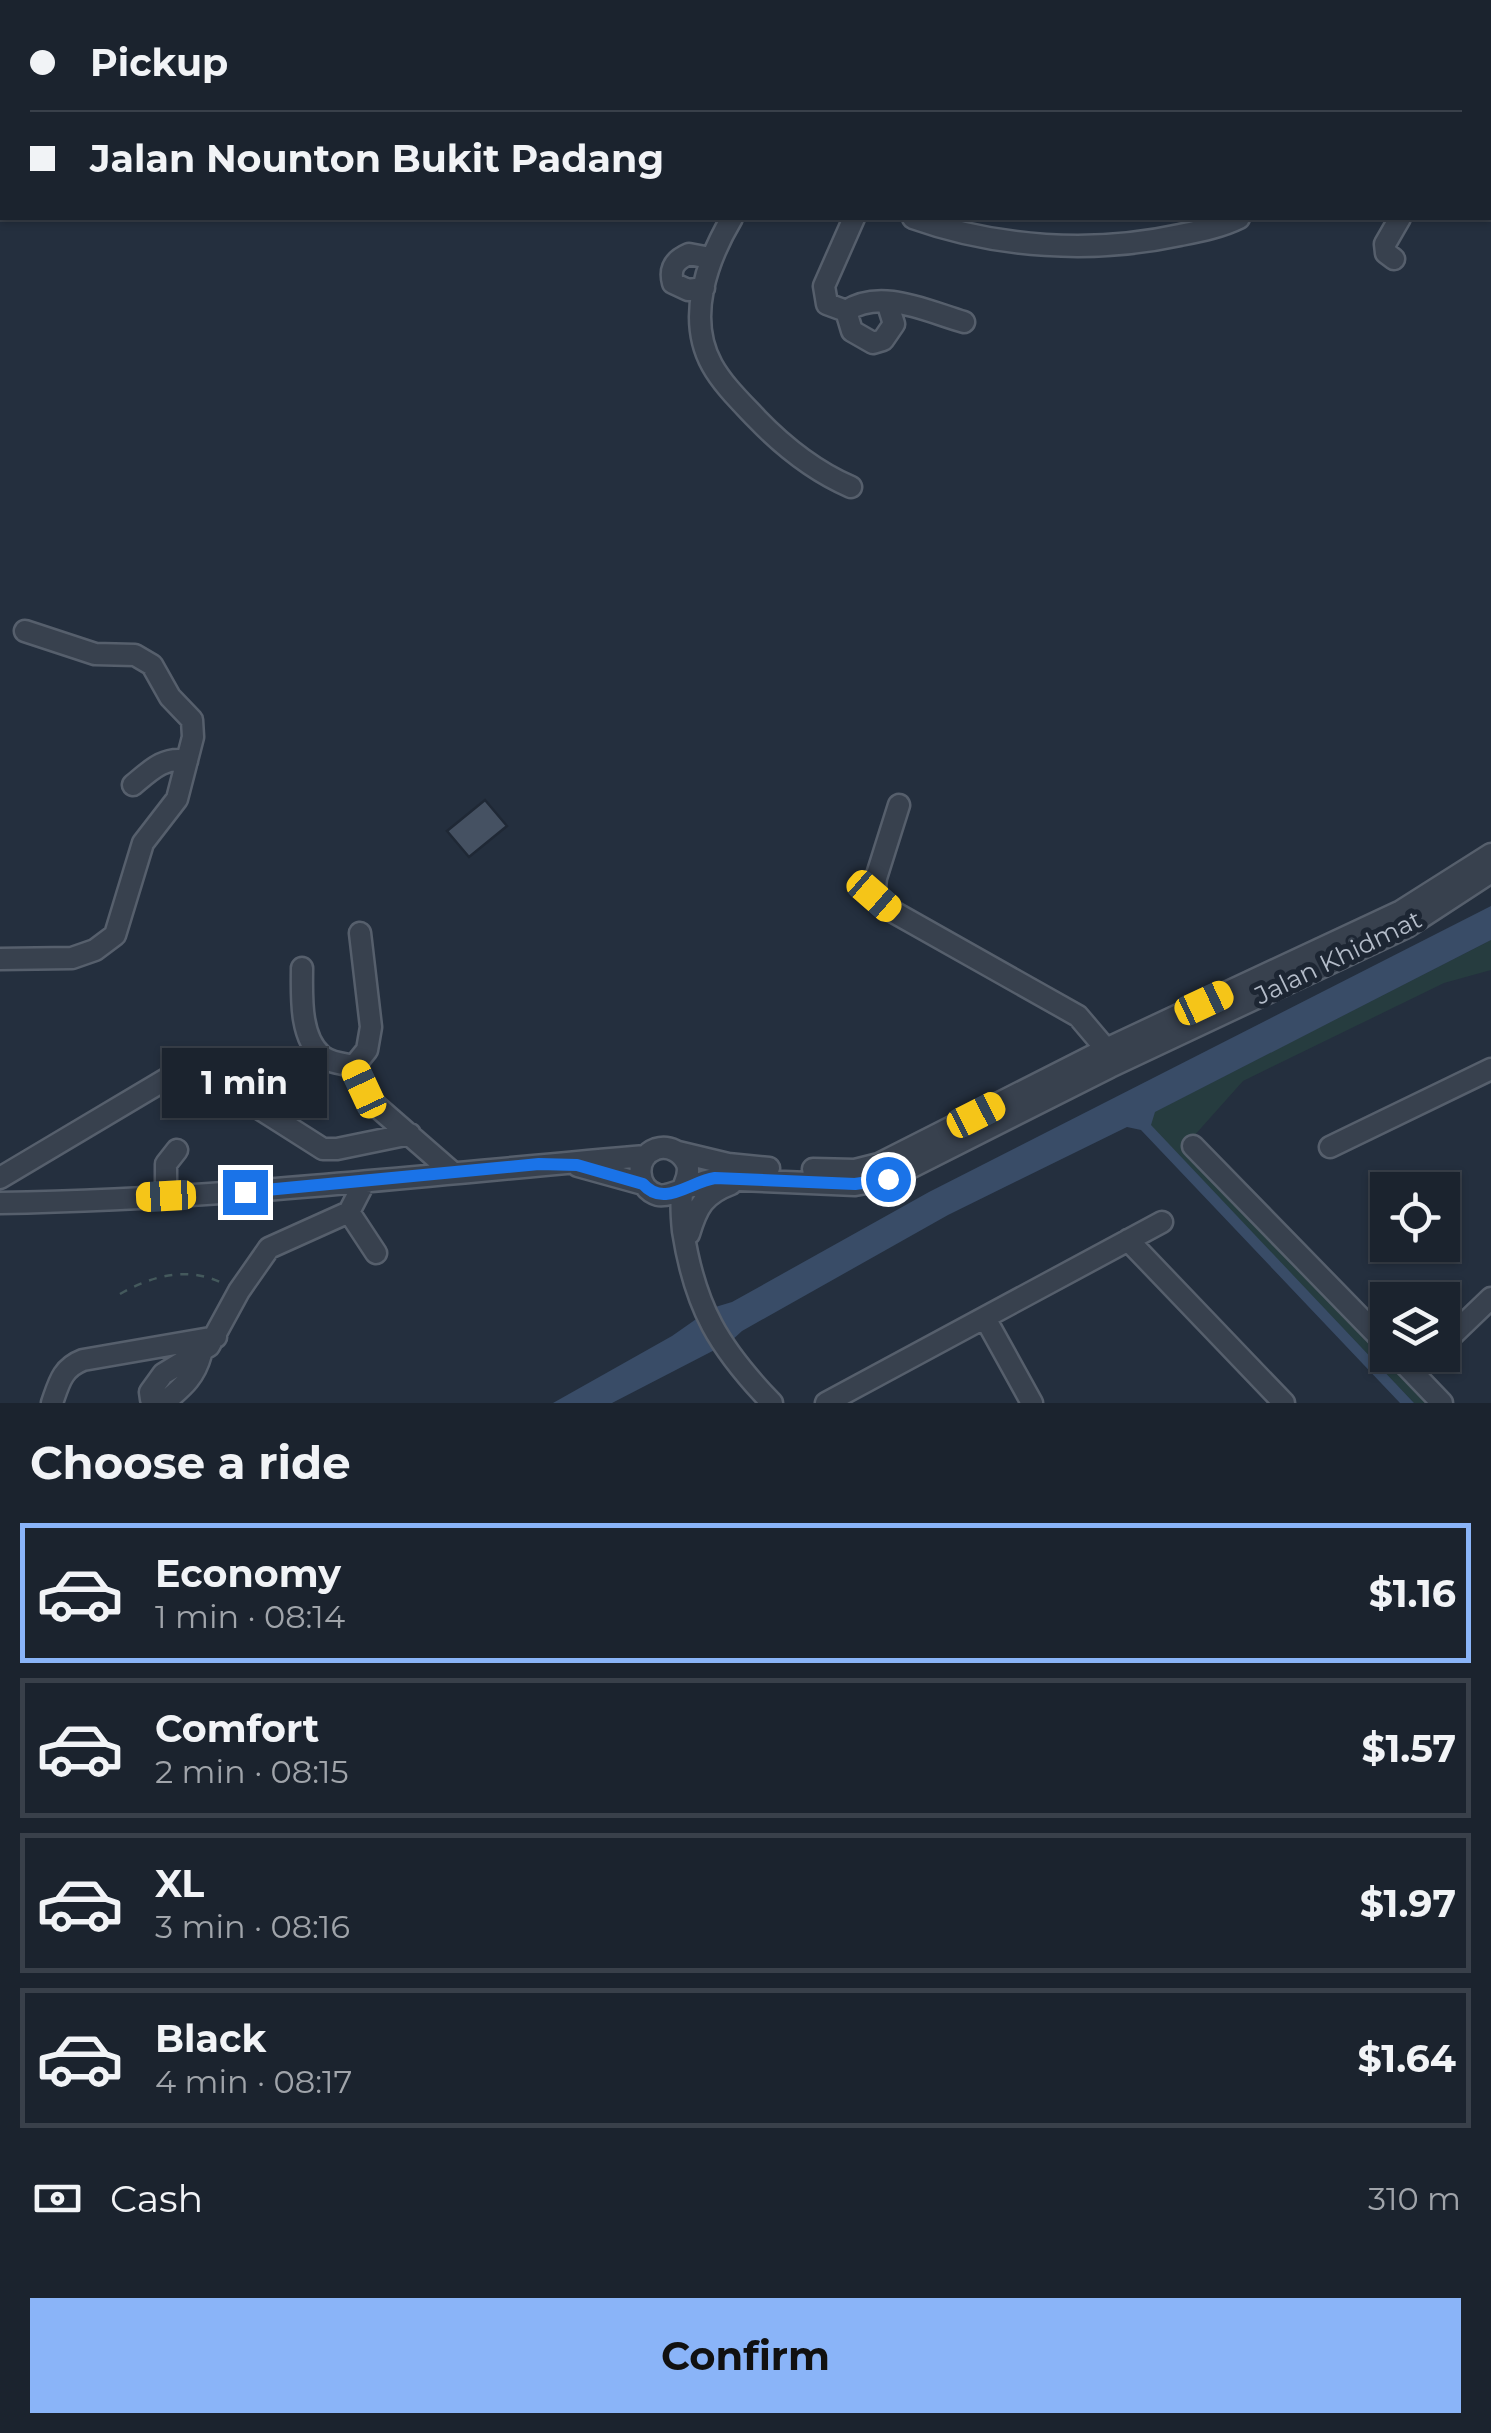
<!DOCTYPE html>
<meta charset="utf-8">
<style>
body{margin:0;font-family:Montserrat,sans-serif;background:#282f3a;color:#f1f3f6;height:100vh;display:flex;flex-direction:column;font-size:38px;white-space:nowrap}
*{box-sizing:border-box;margin:0}
p{font-size:32px;color:#a0a4aa}
.icon{flex:none;width:55px;height:55px;fill:none;stroke:currentColor;stroke-width:2;stroke-linecap:round;stroke-linejoin:round}
.map{position:relative;height:1403px;overflow:hidden}
.drawer{display:flex;flex-direction:column;background:#1b232e;flex:1}
.drawer>*{flex:none}
.guide{position:absolute;left:0px;top:0px;width:1492px;height:220px;box-shadow:0 2px 8px #0004,0 0 0 2px #39404a;display:grid;align-content:center;height:220px;padding:0 30px;background:#1b232e}
.buttons{position:absolute;left:1370px;top:1172px;display:grid;gap:20px}
.buttons a{display:grid;place-items:center;width:90px;height:90px;border-radius:0px;background:#1b232e;box-shadow:0 2px 8px #0004,0 0 0 2px #39404a;font-size:50px}
.end{position:absolute;width:45px;height:45px;margin:-22px;border:12px solid #1a73e8;background:#fff;box-shadow:0 0 0 5px #fff}
.from{border-radius:50%}
.bubble{position:absolute;height:70px;border-radius:0px;background:#1b232e;box-shadow:0 2px 8px #0004,0 0 0 2px #39404a;font-size:32px;font-weight:700;line-height:70px;text-align:center}
.car{position:absolute;width:30px;height:60px;margin:-30px -15px;border-radius:12px;box-shadow:0 0 8px 2px #0007;background:linear-gradient(#f5c518 24%,#345 0 40%,#f5c518 0 76%,#345 0 86%,#f5c518 0)}
.guide b{display:flex;align-items:center;gap:35px;height:95px;font-size:38px}
.guide b+b{border-top:2px solid #39404a}
.guide i{width:25px;height:25px;background:#f1f3f6}
ul{padding:0;list-style:none}
li{display:flex;align-items:center;gap:30px;height:140px;margin:0 20px 15px;padding:0 10px;border:5px solid #39404a;border-radius:0px}
li div{flex:1}
li b{display:block;font-size:38px}
li em{font-style:normal;font-weight:700}
li.selected{border-color:#8ab4f8}
li>.icon{width:90px;height:90px;stroke-width:1.5}
h2{padding:0 30px;font-size:45px;line-height:120px}
.pay{display:flex;align-items:center;gap:25px;height:110px;padding:0 30px;font-size:38px}
.pay p{margin-inline-start:auto}
.cta{display:flex;gap:20px;margin-top:auto;padding:20px 30px}
.cta a{flex:1;height:115px;border-radius:0px;background:#8ab4f8;color:#111;font-size:40px;font-weight:700;line-height:115px;text-align:center}
.map>svg:first-child{display:block}
.green{fill:#263c3f}
.water{fill:#394c67}
.building{fill:#455162;stroke:#1f2835;stroke-width:2.5}
.lines{fill:none;stroke-linecap:round;stroke-linejoin:round}
.minor-casing{stroke:#565f6c;stroke-width:25}
.path{stroke:#44595c;stroke-width:2.5;stroke-dasharray:8 8;stroke-linecap:butt}
.minor{stroke:#38414e;stroke-width:20}
.route{stroke:#1a73e8;stroke-width:12}
.labels{text-anchor:middle;dominant-baseline:central;stroke-width:10;stroke-linejoin:round;paint-order:stroke}
.street-label{font-size:25px;fill:#b4bcc9;stroke:#1d2633}
</style>
<div class="map">
<svg width="1491" height="1403" viewBox="0 0 1491 1403">
<rect width="100%" height="100%" fill="#242f3e"/>
<path class="green" d="M 1491,940 L 1491,970 L 1444,983 L 1243,1081 L 1185,1146 L 1432,1403 L 1414,1403 L 1150,1125 L 1154,1112 Z"/>
<path class="water" d="M 1491,906 L 1491,940 L 1155,1112 L 1151,1125 L 1414,1403 L 1400,1403 L 1141,1130 L 1127,1127 L 948,1215 L 742,1331 L 730,1342 L 612,1403 L 553,1403 L 672,1336 L 712,1308 L 732,1302 L 929,1192 Z"/>
<path class="building" d="M 485,800 L 507,826 L 469,857 L 447,831 Z"/>
<g class="lines">
<g class="minor-casing">
<path id="minor" d="M 341,0 L 342,2
M 568,0 L 572,2
M 651,0 L 655,2
M 1205,0 L 1213,2
M 539,2 L 540,0
M 899,2 L 903,0
M 1488,2 L 1488,0
M 1490,51 L 1491,54
M 1490,166 L 1491,167
M 732,218 C 707,260 686,318 712,365 C 723,385 742,403 757,419 C 785,448 814,471 851,487
M 854,218 L 824,286 L 827,304 L 846,311 C 881,288 926,311 964,322
M 913,218 C 997,248 1093,254 1180,235 C 1200,231 1221,227 1239,218
M 1394,259 L 1386,253 L 1385,244 L 1400,218
M 704,288 L 688,290 L 673,283 C 669,268 675,260 689,254 L 710,258
M 846,311 L 852,331 L 873,343 L 883,340 L 894,324 L 887,302
M 133,785 C 150,771 164,756 187,761
M 899,805 L 876,878 L 874,896 L 890,910 L 1078,1016 L 1106,1049
M 360,933 L 371,1027 L 367,1050 L 354,1066 L 374,1104 L 452,1172
M 0,959 L 72,958 L 95,950 L 115,935 L 143,843 L 177,799 L 193,737 L 192,720 L 170,697 L 152,665 L 135,655 L 95,654 L 25,631
M 302,968 C 302,994 299,1037 322,1056 C 330,1063 344,1064 354,1066
M 1193,1146 L 1388,1346
M 1330,1147 L 1491,1069
M 678,1152 L 728,1164 L 769,1168
M 578,1166 L 643,1184
M 813,1169 L 855,1170 L 879,1164 L 1106,1049 L 1401,911 L 1491,854
M 0,1178 L 168,1078 L 193,1074 L 213,1079 L 323,1149 L 337,1149 L 410,1134
M 166,1196 L 166,1164 L 177,1150
M 0,1203 C 216,1200 432,1174 646,1156
M 349,1212 L 376,1253
M 689,1234 C 697,1207 704,1194 731,1184
M 1128,1240 L 1284,1403
M 985,1318 L 1032,1403
M 1442,1345 L 1491,1298
M 201,1354 C 195,1376 184,1386 167,1400 L 151,1399 L 150,1392 L 163,1374 L 209,1346 L 239,1291 L 269,1248 L 349,1212 L 364,1183
M 1396,1355 L 1442,1403
M 1414,1373 L 1433,1355
M 52,1403 C 59,1383 62,1368 83,1360 L 216,1337
M 772,1403 C 719,1348 695,1308 683,1231 C 682,1221 681,1204 682,1193 C 683,1183 691,1176 687,1164 C 682,1152 669,1145 656,1149 C 634,1157 636,1189 658,1195 C 670,1198 698,1181 715,1179 L 855,1185 L 888,1179 L 1110,1067 L 1407,927 L 1491,872
M 826,1403 L 1162,1222"/>
</g>
<path class="path" d="M 120,1294 C 153,1275 189,1266 224,1284"/>
<use href="#minor" class="minor"/>
</g>
<g class="lines">
<path class="route" d="M 245,1192 L 539,1164 L 577,1165 L 643,1184 C 664,1208 689,1182 715,1178 L 855,1184 L 888,1179"/>
</g>
<g class="labels">
<g class="street-label">
<text transform="translate(1338 957) rotate(-26)">Jalan Khidmat</text>
</g>
</g>
</svg>
<div class="buttons">
<a><svg class="icon" aria-label="locate" viewBox="0 0 24 24"><circle cx="12" cy="12" r="6"/><path d="M12 2v4M12 18v4M2 12h4M18 12h4"/></svg></a>
<a><svg class="icon" aria-label="layers" viewBox="0 0 24 24"><path d="M12 4l9 5-9 5-9-5zM3 14l9 5 9-5"/></svg></a>
</div>
<i class="end from" style="left:888px;top:1179px"></i>
<i class="end" style="left:245px;top:1192px"></i>
<div class="bubble" style="left:162px;top:1048px;width:165px">1 min</div>
<i class="car" style="left:874px;top:896px;rotate:131deg"></i>
<i class="car" style="left:1204px;top:1003px;rotate:65deg"></i>
<i class="car" style="left:364px;top:1089px;rotate:335deg"></i>
<i class="car" style="left:976px;top:1115px;rotate:63deg"></i>
<i class="car" style="left:166px;top:1196px;rotate:267deg"></i>
<div class="guide">
<b><i class="from"></i>Pickup</b>
<b><i></i>Jalan Nounton Bukit Padang</b>
</div>
</div>
<section class="drawer">
<h2>Choose a ride</h2>
<ul>
<li class="selected"><svg class="icon" aria-label="car" viewBox="0 0 24 24"><path d="M5 17H2v-5l4-1 3-4h7l3 4 3 1v5h-3M9 17h6M6 11h13"/><circle cx="7" cy="17" r="2"/><circle cx="17" cy="17" r="2"/></svg><div><b>Economy</b><p>1 min · 08:14</p></div><em>$1.16</em></li>
<li><svg class="icon" aria-label="car" viewBox="0 0 24 24"><path d="M5 17H2v-5l4-1 3-4h7l3 4 3 1v5h-3M9 17h6M6 11h13"/><circle cx="7" cy="17" r="2"/><circle cx="17" cy="17" r="2"/></svg><div><b>Comfort</b><p>2 min · 08:15</p></div><em>$1.57</em></li>
<li><svg class="icon" aria-label="car" viewBox="0 0 24 24"><path d="M5 17H2v-5l4-1 3-4h7l3 4 3 1v5h-3M9 17h6M6 11h13"/><circle cx="7" cy="17" r="2"/><circle cx="17" cy="17" r="2"/></svg><div><b>XL</b><p>3 min · 08:16</p></div><em>$1.97</em></li>
<li><svg class="icon" aria-label="car" viewBox="0 0 24 24"><path d="M5 17H2v-5l4-1 3-4h7l3 4 3 1v5h-3M9 17h6M6 11h13"/><circle cx="7" cy="17" r="2"/><circle cx="17" cy="17" r="2"/></svg><div><b>Black</b><p>4 min · 08:17</p></div><em>$1.64</em></li>
</ul>
<div class="pay"><svg class="icon" aria-label="cash" viewBox="0 0 24 24"><path d="M3 7h18v10H3z"/><circle cx="12" cy="12" r="2"/></svg>Cash<p>310 m</p></div>
<div class="cta"><a>Confirm</a></div>
</section>
